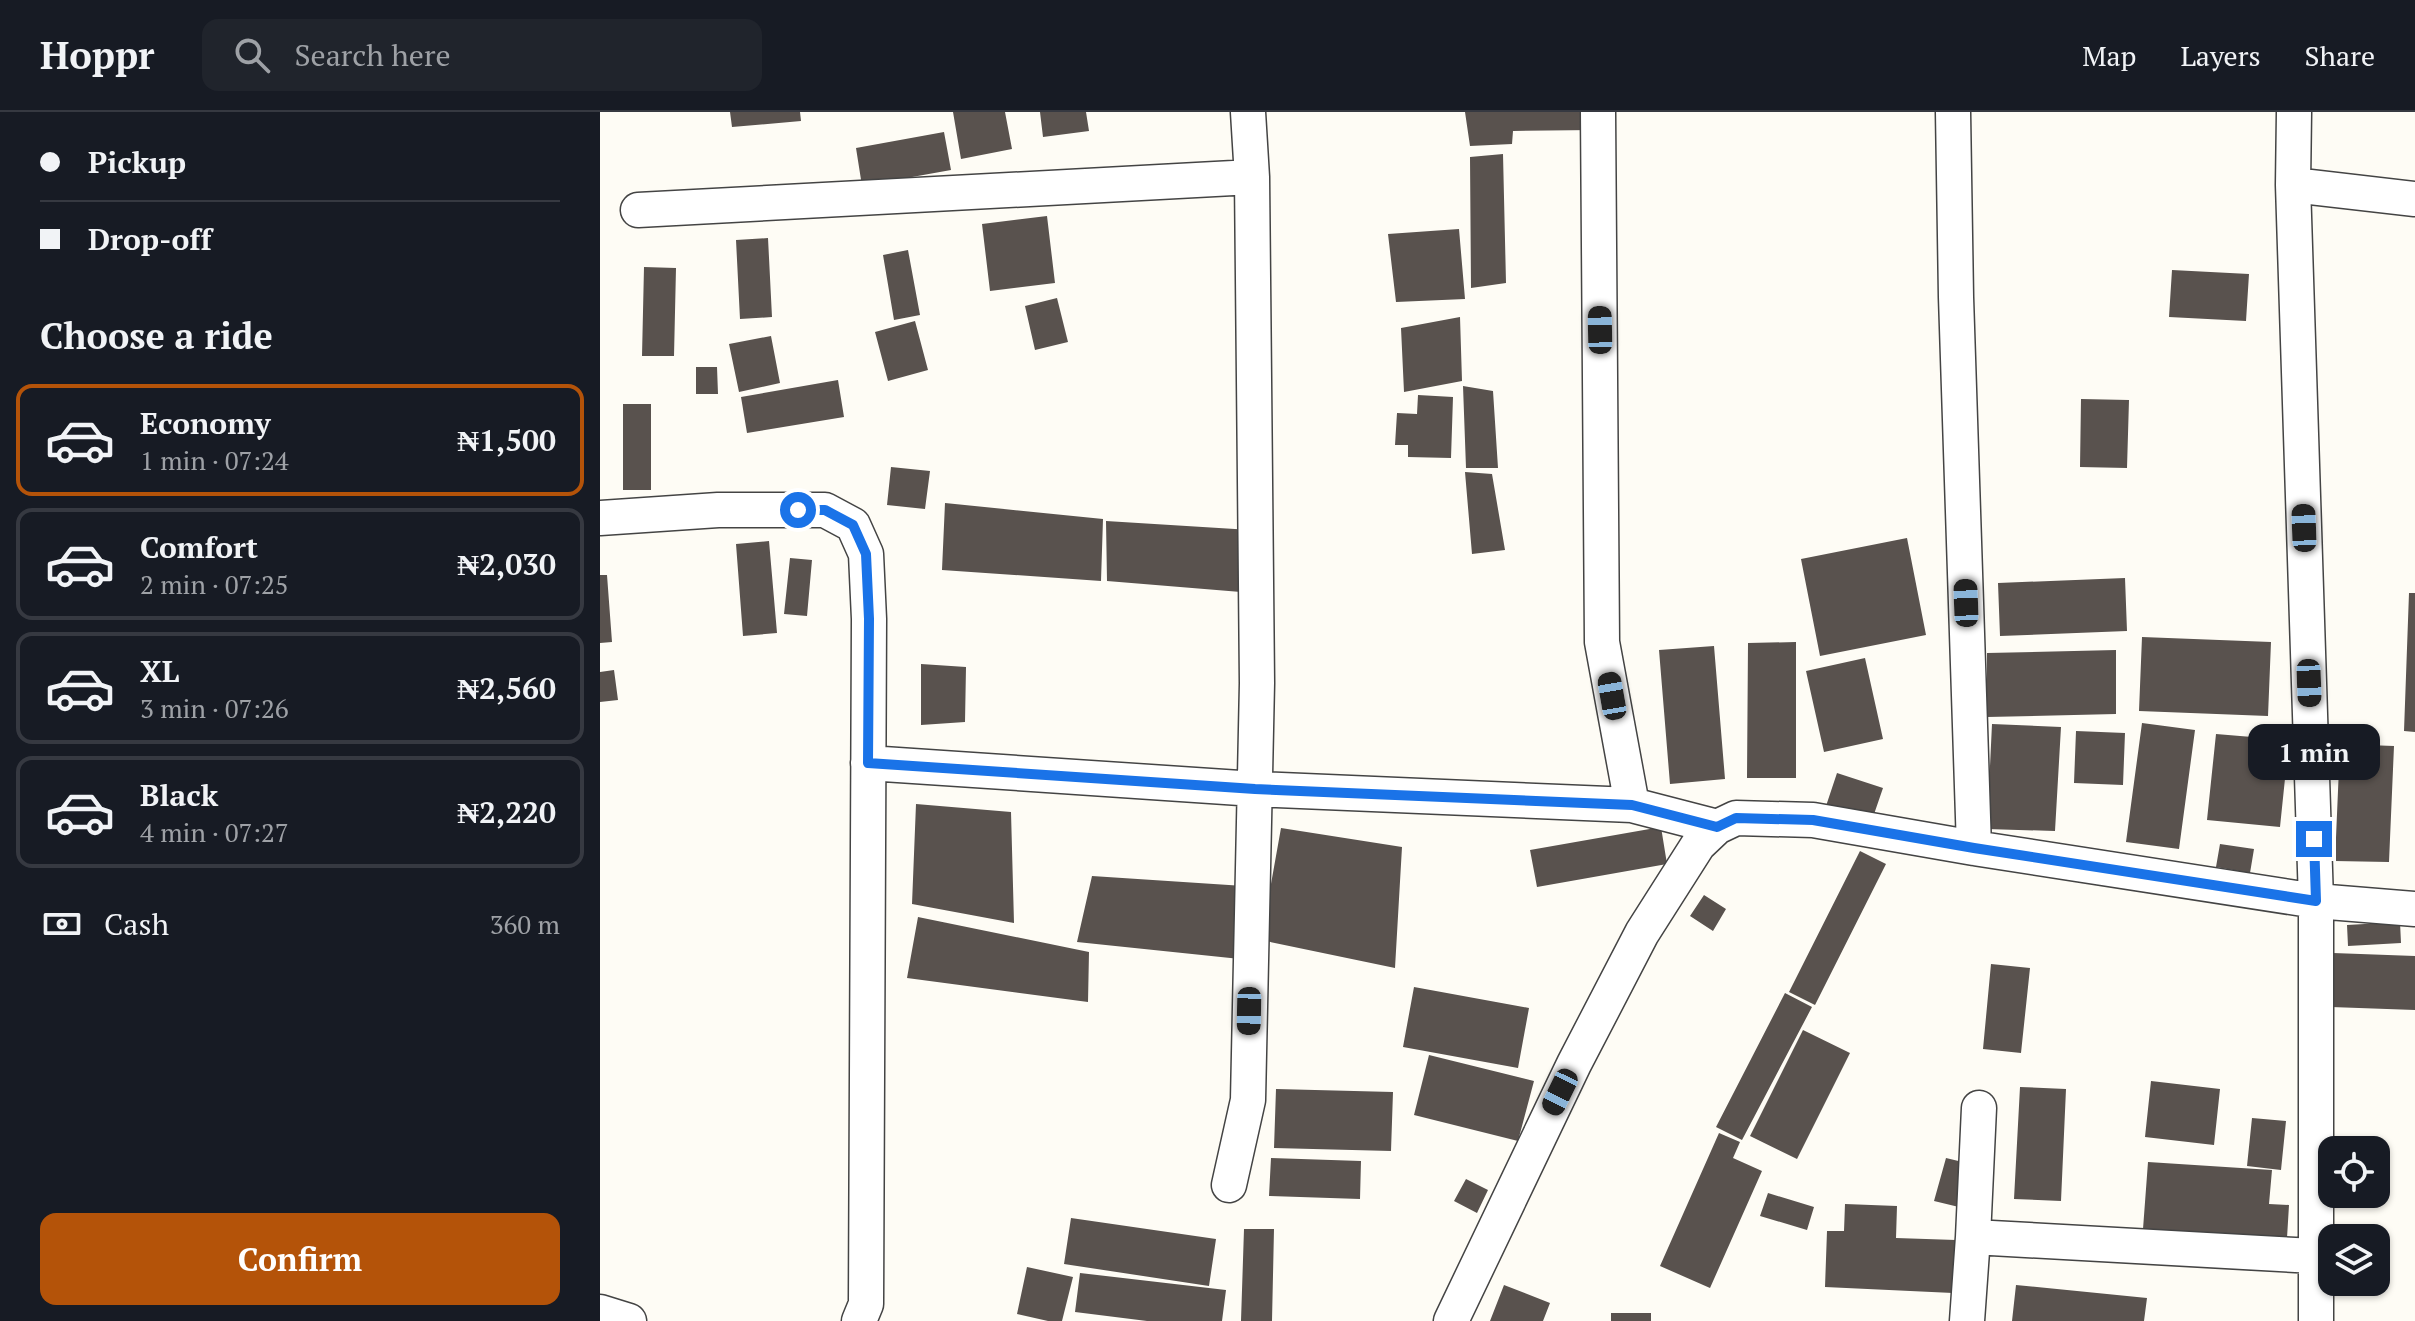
<!DOCTYPE html>
<meta charset="utf-8">
<style>
body{margin:0;font-family:"PT Serif",serif;background:#20242c;color:#f1f3f6;height:100vh;display:flex;flex-direction:column;font-size:30px;white-space:nowrap}
*{box-sizing:border-box;margin:0}
p{font-size:26px;color:#9ea1a6}
.icon{flex:none;width:44px;height:44px;fill:none;stroke:currentColor;stroke-width:2;stroke-linecap:round;stroke-linejoin:round}
.map{position:relative;flex:1;overflow:hidden}
.details{display:flex;flex-direction:column;background:#171b24;width:600px}
.details>*{flex:none}
.banner{display:grid;align-content:center;height:176px;padding:0 40px;background:#171b24}
.fabs{position:absolute;left:1718px;top:1024px;display:grid;gap:16px}
.fabs a{display:grid;place-items:center;width:72px;height:72px;border-radius:16px;background:#171b24;box-shadow:0 2px 6px #0004;font-size:40px}
.end{position:absolute;width:36px;height:36px;margin:-18px;border:10px solid #1a73e8;background:#fff;box-shadow:0 0 0 4px #fff}
.from{border-radius:50%}
.bubble{position:absolute;height:56px;border-radius:16px;background:#171b24;box-shadow:0 2px 6px #0004;font-size:26px;font-weight:600;line-height:56px;text-align:center}
.car{position:absolute;width:24px;height:48px;margin:-24px -12px;border-radius:10px;box-shadow:0 0 6px 2px #0007;background:linear-gradient(#222 24%,#8ab4d8 0 40%,#222 0 76%,#8ab4d8 0 86%,#222 0)}
.banner b{display:flex;align-items:center;gap:28px;height:76px;font-size:30px}
.banner b+b{border-top:2px solid #363941}
.banner i{width:20px;height:20px;background:#f1f3f6}
ul{padding:0;list-style:none}
li{display:flex;align-items:center;gap:24px;height:112px;margin:0 16px 12px;padding:0 24px;border:4px solid #363941;border-radius:16px}
li div{flex:1}
li b{display:block;font-size:30px}
li em{font-style:normal;font-weight:600}
li.on{border-color:#b45309}
li>.icon{width:72px;height:72px;stroke-width:1.5}
h2{padding:0 40px;font-size:36px;line-height:96px}
.pay{display:flex;align-items:center;gap:20px;height:88px;padding:0 40px;font-size:30px}
.pay p{margin-inline-start:auto}
.action{display:flex;gap:16px;margin-top:auto;padding:16px 40px}
.action a{flex:1;height:92px;border-radius:16px;background:#b45309;color:#fff;font-size:32px;font-weight:600;line-height:92px;text-align:center}
header{display:flex;align-items:center;gap:48px;box-sizing:border-box;height:112px;padding:0 40px;background:#171b24;border-bottom:2px solid #363941}
header strong{font-size:38px}
nav{display:flex;gap:44px;margin-inline-start:auto;font-size:28px}
.search{width:560px;height:72px;background:#20242c;display:flex;align-items:center;gap:20px;box-sizing:border-box;padding:0 28px;border-radius:16px;color:#9ea1a6;font-size:30px}
main{display:flex;flex:1;min-height:0}
.map>svg:first-child{display:block}
.building{fill:#59524e}
.lines{fill:none;stroke-linecap:round;stroke-linejoin:round}
.street-casing{stroke:#444;stroke-width:37}
.street{stroke:#fff;stroke-width:34}
.route{stroke:#1a73e8;stroke-width:10}
</style>
<header>
<strong>Hoppr</strong>
<div class="search"><svg class="icon" aria-label="search" viewBox="0 0 24 24"><circle cx="10" cy="10" r="6"/><path d="M15 15l6 6"/></svg>Search here</div>
<nav><a>Map</a><a>Layers</a><a>Share</a></nav>
</header>
<main>
<section class="details">
<div class="banner">
<b><i class="from"></i>Pickup</b>
<b><i></i>Drop-off</b>
</div>
<h2>Choose a ride</h2>
<ul>
<li class="on"><svg class="icon" aria-label="car" viewBox="0 0 24 24"><path d="M5 17H2v-5l4-1 3-4h7l3 4 3 1v5h-3M9 17h6M6 11h13"/><circle cx="7" cy="17" r="2"/><circle cx="17" cy="17" r="2"/></svg><div><b>Economy</b><p>1 min · 07:24</p></div><em>₦1,500</em></li>
<li><svg class="icon" aria-label="car" viewBox="0 0 24 24"><path d="M5 17H2v-5l4-1 3-4h7l3 4 3 1v5h-3M9 17h6M6 11h13"/><circle cx="7" cy="17" r="2"/><circle cx="17" cy="17" r="2"/></svg><div><b>Comfort</b><p>2 min · 07:25</p></div><em>₦2,030</em></li>
<li><svg class="icon" aria-label="car" viewBox="0 0 24 24"><path d="M5 17H2v-5l4-1 3-4h7l3 4 3 1v5h-3M9 17h6M6 11h13"/><circle cx="7" cy="17" r="2"/><circle cx="17" cy="17" r="2"/></svg><div><b>XL</b><p>3 min · 07:26</p></div><em>₦2,560</em></li>
<li><svg class="icon" aria-label="car" viewBox="0 0 24 24"><path d="M5 17H2v-5l4-1 3-4h7l3 4 3 1v5h-3M9 17h6M6 11h13"/><circle cx="7" cy="17" r="2"/><circle cx="17" cy="17" r="2"/></svg><div><b>Black</b><p>4 min · 07:27</p></div><em>₦2,220</em></li>
</ul>
<div class="pay"><svg class="icon" aria-label="cash" viewBox="0 0 24 24"><path d="M3 7h18v10H3z"/><circle cx="12" cy="12" r="2"/></svg>Cash<p>360 m</p></div>
<div class="action"><a>Confirm</a></div>
</section>
<div class="map">
<svg width="1815" height="1209" viewBox="0 0 1815 1209">
<rect width="100%" height="100%" fill="#fefcf5"/>
<path class="building" d="M 130,0 L 200,0 L 201,9 L 132,15 Z
M 353,0 L 405,0 L 412,37 L 361,47 Z
M 440,0 L 486,0 L 489,19 L 443,25 Z
M 865,0 L 991,0 L 994,18 L 913,19 L 912,32 L 870,34 Z
M 344,20 L 351,58 L 262,74 L 256,36 Z
M 903,42 L 906,171 L 871,176 L 870,45 Z
M 447,104 L 455,171 L 390,179 L 382,112 Z
M 859,117 L 865,187 L 796,190 L 788,122 Z
M 168,126 L 172,205 L 140,207 L 136,128 Z
M 308,138 L 320,203 L 294,208 L 283,143 Z
M 44,155 L 76,156 L 74,244 L 42,244 Z
M 1572,158 L 1649,162 L 1646,209 L 1569,205 Z
M 457,186 L 468,230 L 435,238 L 425,194 Z
M 860,205 L 862,269 L 804,280 L 801,216 Z
M 315,209 L 328,258 L 288,269 L 275,220 Z
M 171,224 L 180,271 L 139,280 L 129,232 Z
M 96,255 L 117,255 L 118,282 L 96,282 Z
M 238,268 L 244,305 L 147,321 L 141,285 Z
M 863,274 L 893,279 L 898,356 L 866,356 Z
M 818,283 L 853,285 L 851,346 L 808,345 L 808,333 L 795,333 L 797,301 L 817,302 Z
M 1481,287 L 1529,288 L 1527,356 L 1480,355 Z
M 23,292 L 51,292 L 51,378 L 23,378 Z
M 291,355 L 330,359 L 325,397 L 287,393 Z
M 865,360 L 892,362 L 905,438 L 872,442 Z
M 345,391 L 503,407 L 501,469 L 342,458 Z
M 506,409 L 651,418 L 653,481 L 507,469 Z
M 1307,426 L 1326,523 L 1220,544 L 1201,447 Z
M 169,429 L 177,521 L 143,524 L 136,432 Z
M 190,446 L 212,448 L 207,504 L 184,502 Z
M 0,463 L 7,463 L 12,530 L 0,531 Z
M 1525,466 L 1527,519 L 1400,524 L 1398,471 Z
M 1809,481 L 1815,481 L 1815,620 L 1804,619 Z
M 1542,525 L 1671,530 L 1668,604 L 1539,599 Z
M 1196,530 L 1196,666 L 1147,666 L 1148,531 Z
M 1114,534 L 1125,667 L 1070,672 L 1059,538 Z
M 1516,538 L 1516,602 L 1387,605 L 1387,541 Z
M 1265,546 L 1283,627 L 1224,640 L 1206,559 Z
M 321,552 L 366,555 L 365,610 L 321,613 Z
M 14,558 L 18,588 L 0,590 L 0,560 Z
M 1542,611 L 1595,618 L 1579,737 L 1526,730 Z
M 1392,612 L 1461,615 L 1455,719 L 1387,717 Z
M 1476,619 L 1525,621 L 1523,673 L 1474,671 Z
M 1616,622 L 1689,628 L 1680,715 L 1607,708 Z
M 1740,632 L 1794,634 L 1789,750 L 1735,749 Z
M 1237,661 L 1283,676 L 1271,711 L 1225,697 Z
M 316,692 L 411,700 L 414,811 L 312,792 Z
M 1061,715 L 1067,752 L 937,775 L 930,738 Z
M 681,716 L 802,735 L 795,856 L 661,828 Z
M 1620,732 L 1654,737 L 1650,761 L 1616,755 Z
M 1260,739 L 1286,752 L 1215,893 L 1189,880 Z
M 492,764 L 644,774 L 640,847 L 477,830 Z
M 1104,783 L 1126,797 L 1113,819 L 1090,804 Z
M 318,805 L 489,840 L 488,890 L 307,866 Z
M 1800,810 L 1801,831 L 1748,834 L 1747,813 Z
M 1733,841 L 1815,844 L 1815,898 L 1731,895 Z
M 1391,852 L 1430,856 L 1421,941 L 1383,937 Z
M 814,875 L 929,896 L 918,956 L 803,935 Z
M 1185,881 L 1212,895 L 1142,1028 L 1116,1015 Z
M 1203,918 L 1250,941 L 1197,1047 L 1150,1024 Z
M 829,943 L 934,969 L 918,1029 L 814,1003 Z
M 1551,969 L 1620,977 L 1614,1033 L 1545,1025 Z
M 1420,975 L 1466,977 L 1461,1089 L 1414,1087 Z
M 676,977 L 793,980 L 791,1039 L 674,1036 Z
M 1652,1006 L 1686,1009 L 1681,1058 L 1647,1054 Z
M 1119,1021 L 1140,1030 L 1133,1046 L 1162,1059 L 1110,1176 L 1060,1154 Z
M 671,1046 L 761,1049 L 760,1087 L 669,1084 Z
M 1346,1046 L 1375,1053 L 1363,1096 L 1334,1089 Z
M 1548,1050 L 1672,1058 L 1669,1092 L 1689,1093 L 1687,1126 L 1543,1117 Z
M 866,1067 L 888,1078 L 877,1101 L 854,1089 Z
M 1168,1081 L 1214,1095 L 1207,1118 L 1160,1104 Z
M 1245,1092 L 1297,1094 L 1296,1126 L 1356,1128 L 1353,1181 L 1225,1175 L 1227,1119 L 1244,1119 Z
M 471,1106 L 616,1127 L 609,1174 L 464,1152 Z
M 644,1117 L 674,1117 L 672,1209 L 641,1209 Z
M 427,1155 L 473,1165 L 462,1209 L 448,1209 L 417,1202 Z
M 480,1161 L 626,1178 L 622,1209 L 547,1209 L 475,1200 Z
M 904,1173 L 950,1191 L 943,1209 L 890,1209 Z
M 1416,1173 L 1547,1186 L 1544,1209 L 1412,1209 Z
M 1011,1201 L 1051,1201 L 1051,1209 L 1011,1209 Z"/>
<g class="lines">
<g class="street-casing">
<path id="street" d="M 998,0 L 1002,530 L 1032,693
M 1353,0 L 1356,185 L 1374,736
M 1694,0 L 1693,73 L 1716,789 L 1716,1209
M 1693,73 L 1815,87
M 38,98 L 652,65
M 0,406 L 118,398 L 225,398 L 253,413 L 266,442 L 269,507 L 266,1192 L 259,1209
M 268,651 L 655,677 L 1032,693 L 1117,715
M 1379,996 L 1373,1125 L 1714,1144
M 629,1073 L 648,988 L 657,571 L 652,65 L 648,0
M 0,1200 L 29,1209
M 851,1209 L 974,952 L 1042,821 L 1098,733 L 1117,715 L 1136,706 L 1213,708 L 1374,736 L 1716,789 L 1815,797
M 1367,1209 L 1373,1125"/>
</g>
<use href="#street" class="street"/>
</g>
<g class="lines">
<path class="route" d="M 198,398 L 225,398 L 253,413 L 266,442 L 269,507 L 268,651 L 655,677 L 1032,693 L 1117,715 L 1136,706 L 1213,708 L 1374,736 L 1716,789 L 1714,727"/>
</g>
</svg>
<div class="fabs">
<a><svg class="icon" aria-label="locate" viewBox="0 0 24 24"><circle cx="12" cy="12" r="6"/><path d="M12 2v4M12 18v4M2 12h4M18 12h4"/></svg></a>
<a><svg class="icon" aria-label="layers" viewBox="0 0 24 24"><path d="M12 4l9 5-9 5-9-5zM3 14l9 5 9-5"/></svg></a>
</div>
<i class="end from" style="left:198px;top:398px"></i>
<i class="end" style="left:1714px;top:727px"></i>
<div class="bubble" style="left:1648px;top:612px;width:132px">1 min</div>
<i class="car" style="left:1000px;top:218px;rotate:359deg"></i>
<i class="car" style="left:1704px;top:416px;rotate:358deg"></i>
<i class="car" style="left:1366px;top:491px;rotate:358deg"></i>
<i class="car" style="left:1709px;top:571px;rotate:178deg"></i>
<i class="car" style="left:1012px;top:584px;rotate:350deg"></i>
<i class="car" style="left:649px;top:899px;rotate:181deg"></i>
<i class="car" style="left:960px;top:980px;rotate:206deg"></i>
</div>
</main>
